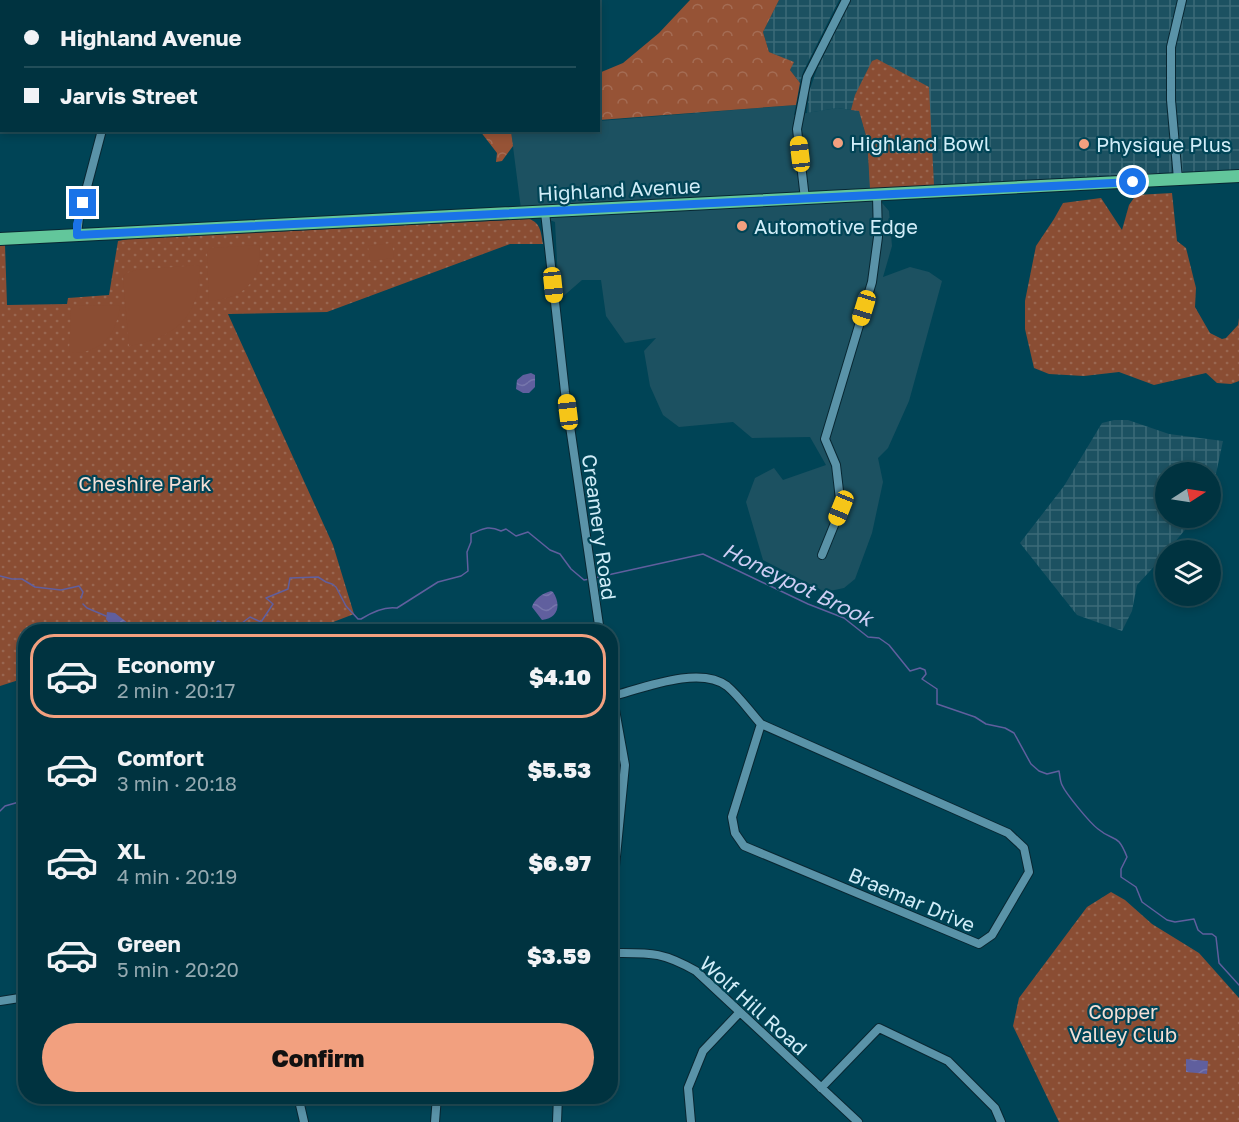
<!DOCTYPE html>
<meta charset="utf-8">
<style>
body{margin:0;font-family:"Golos Text",sans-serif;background:#0a3b47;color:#f1f3f6;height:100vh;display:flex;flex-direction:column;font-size:22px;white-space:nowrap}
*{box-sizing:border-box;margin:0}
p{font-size:20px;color:#95aab1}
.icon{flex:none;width:33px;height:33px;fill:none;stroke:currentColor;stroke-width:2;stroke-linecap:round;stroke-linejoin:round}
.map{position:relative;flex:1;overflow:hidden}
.details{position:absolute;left:18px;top:624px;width:600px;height:480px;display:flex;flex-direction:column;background:#003340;border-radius:24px;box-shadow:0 3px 9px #0003,0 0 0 2px #224e59}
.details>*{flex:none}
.hud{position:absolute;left:0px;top:0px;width:600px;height:132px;box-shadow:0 3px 9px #0003,0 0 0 2px #224e59;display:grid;align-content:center;height:132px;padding:0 24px;background:#003340}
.needle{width:39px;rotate:78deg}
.buttons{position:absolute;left:1155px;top:462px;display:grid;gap:12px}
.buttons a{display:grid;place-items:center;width:66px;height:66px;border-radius:50%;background:#003340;box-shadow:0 3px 9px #0003,0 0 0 2px #224e59;font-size:30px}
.end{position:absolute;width:27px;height:27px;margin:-14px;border:8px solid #1a73e8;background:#fff;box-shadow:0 0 0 3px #fff}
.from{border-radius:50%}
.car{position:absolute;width:18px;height:36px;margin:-18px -9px;border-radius:8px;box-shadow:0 0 4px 2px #0007;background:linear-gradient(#f5c518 24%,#345 0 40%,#f5c518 0 76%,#345 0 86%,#f5c518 0)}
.hud b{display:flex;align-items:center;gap:21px;height:57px;font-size:22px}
.hud b+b{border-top:2px solid #224e59}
.hud i{width:15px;height:15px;background:#f1f3f6}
ul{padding:10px 0 0;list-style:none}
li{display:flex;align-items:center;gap:18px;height:84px;margin:0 12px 9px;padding:0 12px;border:3px solid transparent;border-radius:24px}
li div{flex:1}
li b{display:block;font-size:22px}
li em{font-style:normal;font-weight:800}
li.active{border-color:#f2a07f}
li>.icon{width:54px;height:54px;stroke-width:1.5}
.cta{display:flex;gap:12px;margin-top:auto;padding:12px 24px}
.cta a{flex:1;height:69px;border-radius:36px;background:#f2a07f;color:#111;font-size:24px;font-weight:800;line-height:69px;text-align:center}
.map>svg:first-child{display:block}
.built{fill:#1c5161}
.industrial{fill:url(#industrial-grid)}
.grass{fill:url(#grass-dots)}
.forest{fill:url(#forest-crowns)}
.pitch{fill:#8a4d33}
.water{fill:url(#water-waves)}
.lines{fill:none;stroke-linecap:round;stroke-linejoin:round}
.stream{stroke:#605f9e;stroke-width:1.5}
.minor-casing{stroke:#082732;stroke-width:10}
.highway-casing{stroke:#082732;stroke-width:14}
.minor{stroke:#5a93a8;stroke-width:8}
.highway{stroke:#62c69b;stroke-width:12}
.route{stroke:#1a73e8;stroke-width:8}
.poi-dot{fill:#f2a07f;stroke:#004456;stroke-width:2}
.labels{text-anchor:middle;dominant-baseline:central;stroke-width:4.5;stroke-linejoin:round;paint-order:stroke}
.poi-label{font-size:20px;fill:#d1edf8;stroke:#004456;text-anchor:start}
.street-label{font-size:20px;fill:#d1edf8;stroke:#004456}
.park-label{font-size:20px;fill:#f4dfd6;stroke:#004456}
.water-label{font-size:21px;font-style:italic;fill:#cccdf3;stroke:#004456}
</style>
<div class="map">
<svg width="1239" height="1122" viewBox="0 0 1239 1122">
<defs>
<pattern id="industrial-grid" width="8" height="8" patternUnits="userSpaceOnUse" patternTransform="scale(1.5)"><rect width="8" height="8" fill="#1c5161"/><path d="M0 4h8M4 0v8" fill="none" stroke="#3c6a78"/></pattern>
<pattern id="grass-dots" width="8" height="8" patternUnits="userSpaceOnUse" patternTransform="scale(1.5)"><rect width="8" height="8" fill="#8a4d33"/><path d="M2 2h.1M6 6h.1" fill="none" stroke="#996751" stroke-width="1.8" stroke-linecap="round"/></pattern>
<pattern id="forest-crowns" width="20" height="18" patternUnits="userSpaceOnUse" patternTransform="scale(1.5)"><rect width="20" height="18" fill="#965336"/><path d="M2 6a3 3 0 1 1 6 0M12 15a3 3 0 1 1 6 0" fill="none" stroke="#a46c54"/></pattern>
<pattern id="water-waves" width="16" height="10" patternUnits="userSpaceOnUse" patternTransform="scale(1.5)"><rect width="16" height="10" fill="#605f9e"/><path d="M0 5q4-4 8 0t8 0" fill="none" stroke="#7676ac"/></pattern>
</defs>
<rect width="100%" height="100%" fill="#004456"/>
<path class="built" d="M 796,105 L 794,115 L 837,108 L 859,111 L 867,139 L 870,189 L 889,211 L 892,246 L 883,277 L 910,267 L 929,272 L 942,281 L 909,401 L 888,448 L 878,458 L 883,482 L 872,533 L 855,579 L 844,588 L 825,592 L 763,560 L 746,502 L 755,478 L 774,468 L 783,480 L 826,465 L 810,437 L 752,438 L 733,422 L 679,427 L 663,415 L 650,386 L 644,351 L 656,338 L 625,343 L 606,316 L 601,280 L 582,280 L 559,300 L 555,222 L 521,209 L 511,131 L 598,130 L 599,121 Z"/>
<path class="industrial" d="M 779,0 L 839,0 L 803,72 L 800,83 L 790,70 L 793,62 L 769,52 L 763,32 Z
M 850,0 L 1239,0 L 1239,172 L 870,189 L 867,139 L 859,111 L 837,108 L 807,113 L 809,92 L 817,69 Z
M 1114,420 L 1128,420 L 1169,434 L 1223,441 L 1214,483 L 1211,489 L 1210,472 L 1166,472 L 1166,518 L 1195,518 L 1168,550 L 1166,550 L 1162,558 L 1137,585 L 1132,611 L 1122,631 L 1077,615 L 1020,543 L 1064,486 L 1102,423 Z"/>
<path class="grass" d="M 877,59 L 929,87 L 934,185 L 870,189 L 867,139 L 859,111 L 851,110 L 855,95 L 872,61 Z
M 1172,193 L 1177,241 L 1186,248 L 1196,288 L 1195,307 L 1210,333 L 1222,339 L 1226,338 L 1238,325 L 1239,318 L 1239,381 L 1231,384 L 1217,383 L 1206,373 L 1154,385 L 1119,372 L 1084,376 L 1049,374 L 1034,368 L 1025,329 L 1025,301 L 1036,246 L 1054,219 L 1063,203 L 1101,198 L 1122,230 L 1129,205 L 1136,195 Z
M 529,219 C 541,223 541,233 543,244 L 510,244 L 327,312 L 228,314 L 333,545 L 354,614 L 310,631 L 26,632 L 25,678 L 0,686 L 0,245 L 5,245 L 7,305 L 67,304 L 68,298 L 109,295 L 118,241 L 128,239 Z
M 1111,892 L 1125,900 L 1152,924 L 1199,953 L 1239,998 L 1239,1122 L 1059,1122 L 1013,1026 L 1019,998 L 1087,907 Z"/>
<path class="forest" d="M 690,0 L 779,0 L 763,32 L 769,52 L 794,62 L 790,70 L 800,83 L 796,105 L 599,120 L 599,73 L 623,63 L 659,33 Z
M 480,131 L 511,131 L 513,146 L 502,161 L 496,162 L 497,153 Z"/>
<path class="pitch" d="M 392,243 L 394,258 L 370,261 L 368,246 Z
M 260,245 C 260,282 246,298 209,301 L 207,252 L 211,248 Z
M 199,265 C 202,315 176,338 129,346 L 123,277 L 126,273 L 136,270 Z
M 120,305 C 117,335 101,354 69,353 L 71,310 L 74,306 Z"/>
<path class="water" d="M 531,373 L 535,375 L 535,387 L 529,393 L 523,393 L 516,389 L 517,380 L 523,375 Z
M 551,591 L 553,592 C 561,604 559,618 542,620 L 532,607 C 534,599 543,593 551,591 Z
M 107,612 L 115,613 L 138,631 L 115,631 L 106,619 Z
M 1186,1059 L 1208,1061 L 1207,1074 L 1186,1072 Z"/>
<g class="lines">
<path class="stream" d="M 0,576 L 12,579 L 22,579 L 35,587 L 61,590 L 79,586 L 83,592 L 81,598
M 594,578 L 703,554 L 808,604 L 844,618 L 868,637 L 879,638 L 889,645 L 910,671 L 920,668 L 925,670 L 926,674 L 922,679 L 937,689 L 937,704 L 975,717 L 986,724 L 1005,728 L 1014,733 L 1031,764 L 1039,771 L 1047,774 L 1059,771 C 1060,776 1060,781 1062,785 C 1066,794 1090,823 1098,829 C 1115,843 1117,832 1127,857 L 1121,869 L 1121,877 L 1136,887 L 1142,902 L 1167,920 L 1175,922 L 1194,919 L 1198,930 L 1203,934 L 1212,934 L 1216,937 L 1219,963 L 1239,985
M 83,604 L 87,608 L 106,616
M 206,632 L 218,621 L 234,629 L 250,617 L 261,622 L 273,604 L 266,598 L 288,589 L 290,578 L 318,577 L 326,582 L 332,584 L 336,587 L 346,606 L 358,619 L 361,619 C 372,612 384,606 397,608 L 438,582 L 461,576 L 468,571 L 467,552 L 471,542 L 471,534 C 483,529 488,525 501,531 L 506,529 L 516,536 L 528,532 L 550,550 L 560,554 L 571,569 L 584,580 L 590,579
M 0,811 L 5,806 L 26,800"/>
<g class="minor-casing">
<path id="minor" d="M 137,2 L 138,0
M 1178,179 L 1171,100 L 1171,47 L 1182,0
M 805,199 L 797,129 L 807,77 L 846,0
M 545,212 L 565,392 L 600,632
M 77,235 L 79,217 L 102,130
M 822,555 L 841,508 L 836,465 L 825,439 L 872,282 L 878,237 L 877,196
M 610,682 L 625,765 L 610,917
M 613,696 C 643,688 700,665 727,686 C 740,697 750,712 761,724
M 761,724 L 1008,833 L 1024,848 L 1029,872 L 992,935 L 979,944 L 744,846 L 735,833 L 732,817 Z
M 610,953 C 650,953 661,951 696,971 L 858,1122
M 0,1001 L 26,997
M 821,1088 L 879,1028 L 948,1061 L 995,1108 L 1001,1122
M 298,1096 L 304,1122
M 435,1122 L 437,1096
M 557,1122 L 558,1096
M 691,1122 L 688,1088 L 703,1051 L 739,1013"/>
</g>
<g class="highway-casing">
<path id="highway" d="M 0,239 L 1239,176"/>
</g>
<use href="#minor" class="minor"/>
<use href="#highway" class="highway"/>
</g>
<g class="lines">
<path class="route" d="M 83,203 L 77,224 L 77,235 L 1133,182"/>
</g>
<g class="poi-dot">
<circle cx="838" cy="143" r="6"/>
<circle cx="1084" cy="144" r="6"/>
<circle cx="742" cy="226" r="6"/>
</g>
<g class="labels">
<g class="poi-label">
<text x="850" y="143">Highland Bowl</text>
<text x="1096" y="144">Physique Plus</text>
<text x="754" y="226">Automotive Edge</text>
</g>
<g class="street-label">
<text transform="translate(619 189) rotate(-3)">Highland Avenue</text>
<text transform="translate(600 527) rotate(82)">Creamery Road</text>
<text transform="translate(912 899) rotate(23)">Braemar Drive</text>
<text transform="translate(754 1005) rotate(42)">Wolf Hill Road</text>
</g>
<g class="park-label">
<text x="145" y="483">Cheshire Park</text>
<text x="1123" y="1011">Copper<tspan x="1123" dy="23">Valley Club</tspan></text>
</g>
<g class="water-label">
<text transform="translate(798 584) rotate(26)">Honeypot Brook</text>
</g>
</g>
</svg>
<div class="buttons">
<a><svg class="needle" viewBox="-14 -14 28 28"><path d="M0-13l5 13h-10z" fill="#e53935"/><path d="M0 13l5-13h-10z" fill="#95aab1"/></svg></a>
<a><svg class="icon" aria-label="layers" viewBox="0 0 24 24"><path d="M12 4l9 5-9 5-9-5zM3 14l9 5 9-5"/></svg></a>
</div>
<i class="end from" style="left:1133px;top:182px"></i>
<i class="end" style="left:83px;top:203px"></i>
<i class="car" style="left:800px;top:154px;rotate:353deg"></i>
<i class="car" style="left:553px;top:285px;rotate:174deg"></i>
<i class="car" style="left:864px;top:308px;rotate:197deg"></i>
<i class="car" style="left:568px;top:412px;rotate:353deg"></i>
<i class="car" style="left:841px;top:508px;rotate:202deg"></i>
<div class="hud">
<b><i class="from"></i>Highland Avenue</b>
<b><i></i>Jarvis Street</b>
</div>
<section class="details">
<ul>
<li class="active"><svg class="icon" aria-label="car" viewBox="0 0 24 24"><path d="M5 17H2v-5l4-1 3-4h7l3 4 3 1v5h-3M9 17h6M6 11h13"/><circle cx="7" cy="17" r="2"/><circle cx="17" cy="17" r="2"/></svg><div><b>Economy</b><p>2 min · 20:17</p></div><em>$4.10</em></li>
<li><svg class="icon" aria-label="car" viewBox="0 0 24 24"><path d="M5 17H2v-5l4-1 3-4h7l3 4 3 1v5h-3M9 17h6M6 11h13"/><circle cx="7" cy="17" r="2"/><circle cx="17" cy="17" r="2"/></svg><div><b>Comfort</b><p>3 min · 20:18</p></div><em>$5.53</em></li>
<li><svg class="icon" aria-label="car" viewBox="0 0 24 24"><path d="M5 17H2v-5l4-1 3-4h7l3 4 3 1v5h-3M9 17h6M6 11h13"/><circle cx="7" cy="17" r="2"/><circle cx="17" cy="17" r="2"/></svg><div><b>XL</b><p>4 min · 20:19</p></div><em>$6.97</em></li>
<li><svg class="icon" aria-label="car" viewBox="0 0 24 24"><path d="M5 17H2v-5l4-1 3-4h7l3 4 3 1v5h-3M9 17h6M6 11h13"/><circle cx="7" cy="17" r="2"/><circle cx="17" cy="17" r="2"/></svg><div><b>Green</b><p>5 min · 20:20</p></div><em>$3.59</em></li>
</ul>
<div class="cta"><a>Confirm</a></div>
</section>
</div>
